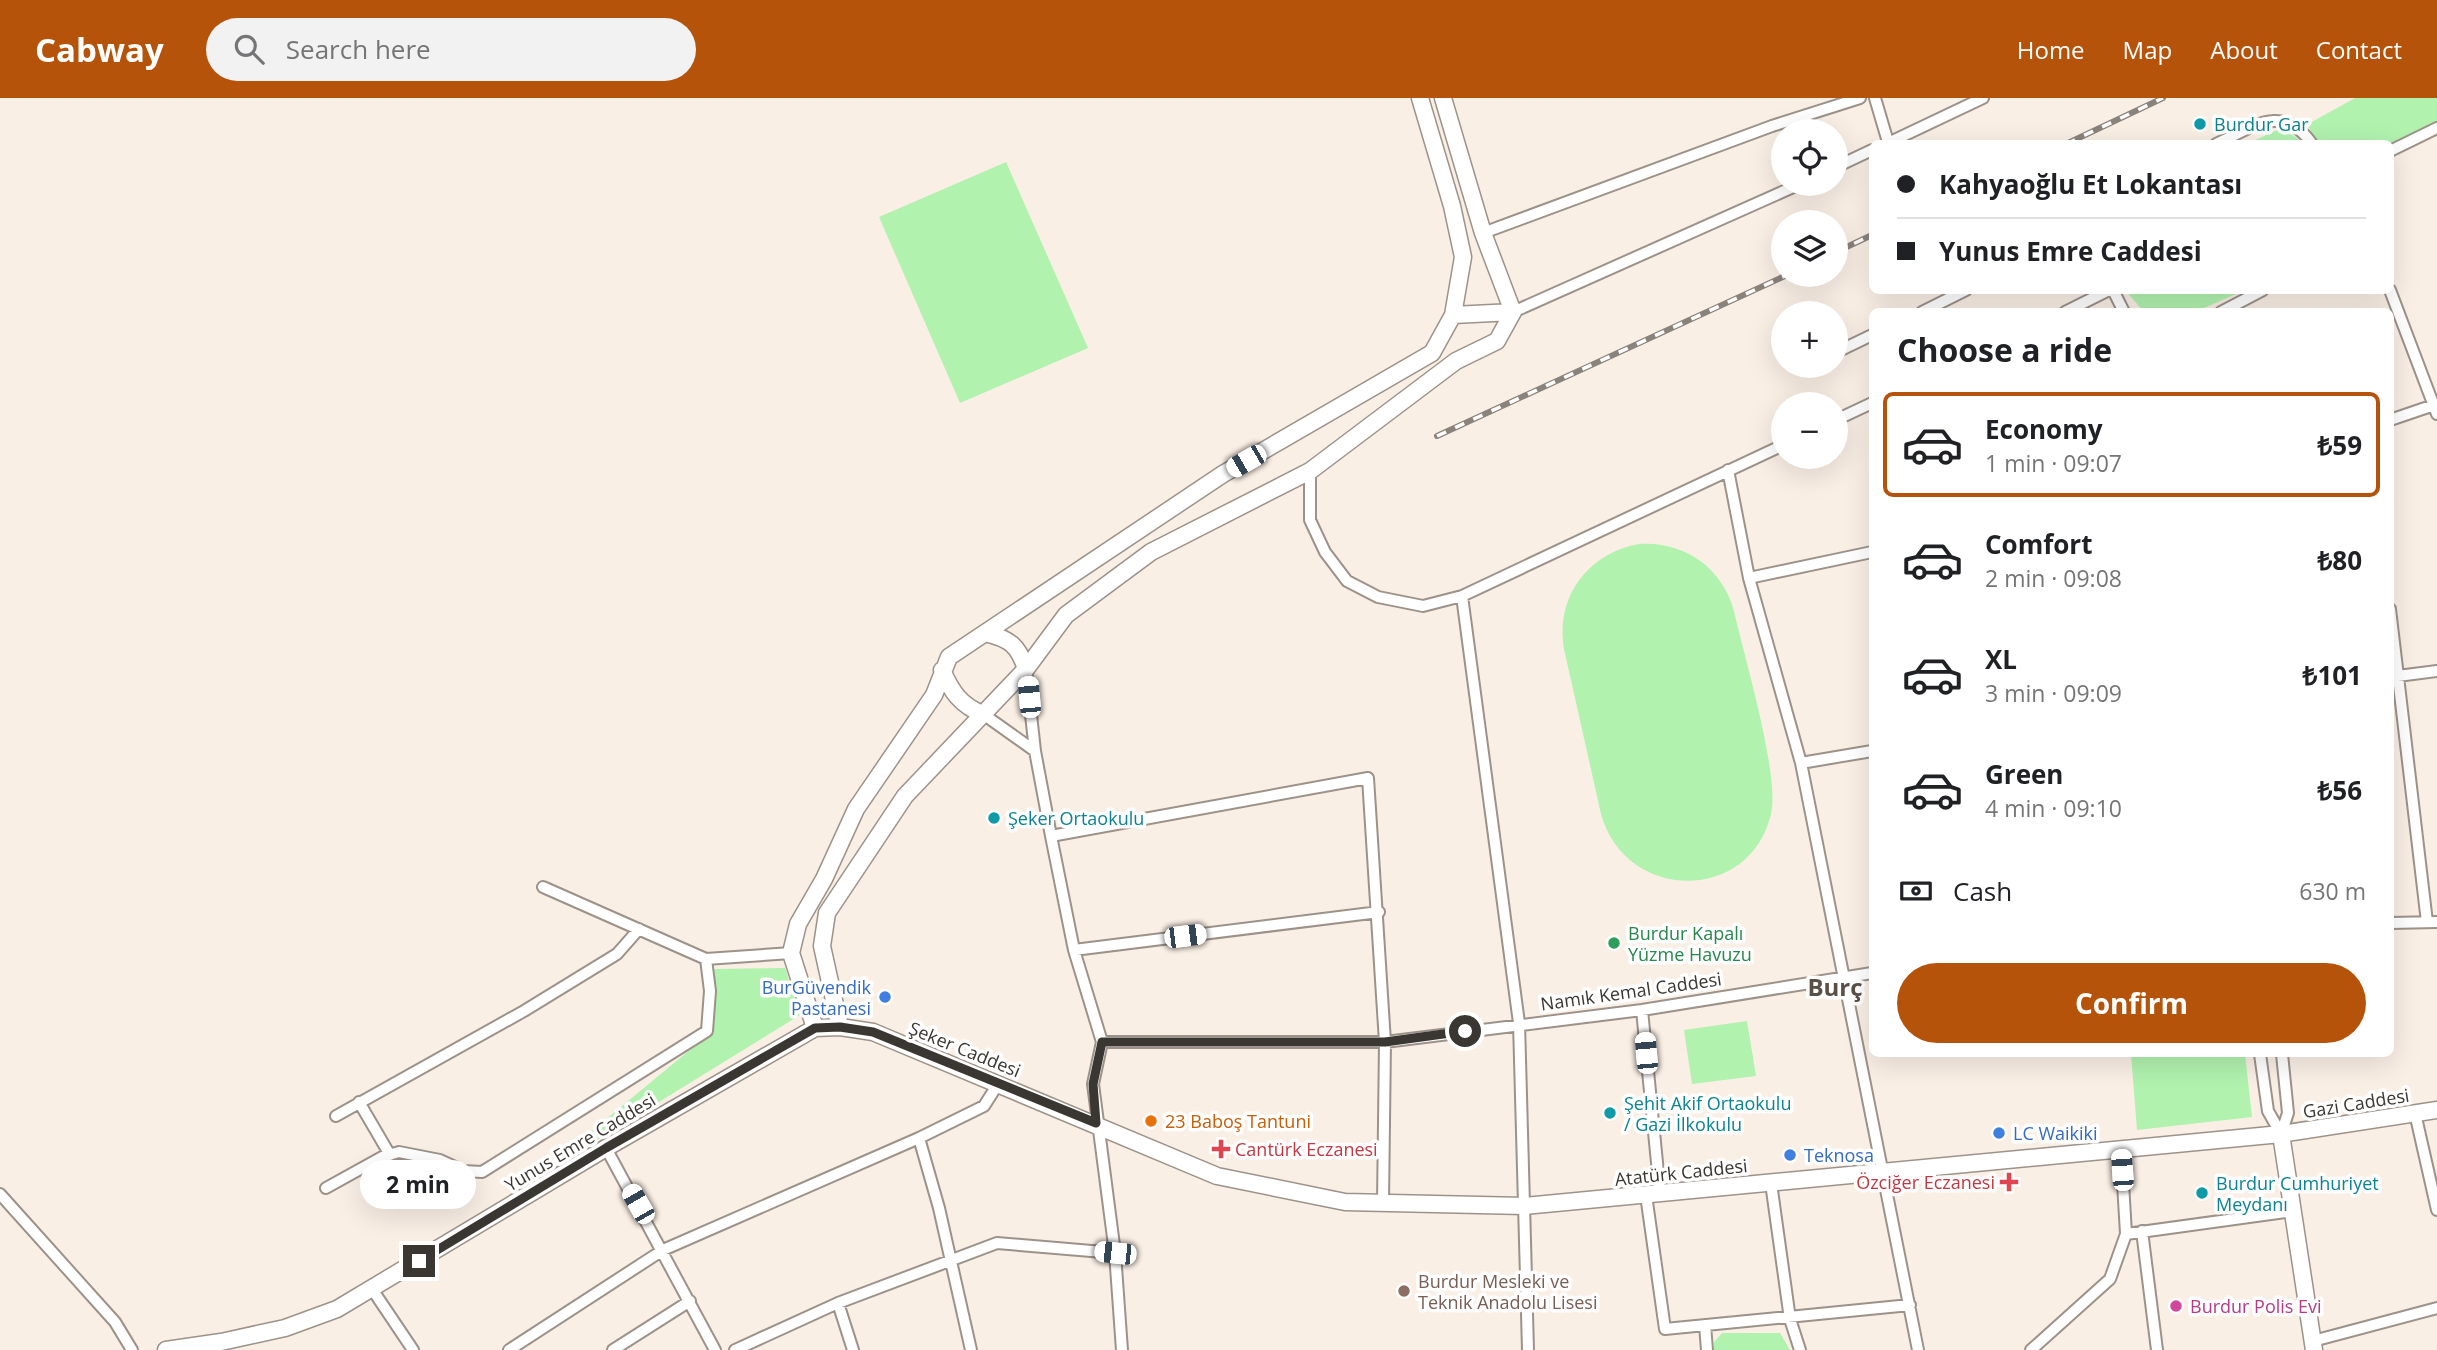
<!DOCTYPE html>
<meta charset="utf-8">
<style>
body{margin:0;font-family:"Open Sans",sans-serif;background:#f2f2f2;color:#202124;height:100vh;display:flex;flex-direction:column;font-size:26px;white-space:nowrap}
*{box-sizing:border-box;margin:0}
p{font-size:23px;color:#757577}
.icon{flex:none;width:38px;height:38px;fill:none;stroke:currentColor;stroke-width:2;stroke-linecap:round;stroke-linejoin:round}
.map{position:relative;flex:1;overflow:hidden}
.sheet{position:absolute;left:1869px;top:210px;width:525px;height:749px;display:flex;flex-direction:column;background:#fff;border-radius:10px;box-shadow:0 7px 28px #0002}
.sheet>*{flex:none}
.banner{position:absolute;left:1869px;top:42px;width:525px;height:154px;border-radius:10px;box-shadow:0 7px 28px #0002;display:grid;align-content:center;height:154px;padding:0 28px;background:#fff}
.tools{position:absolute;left:1771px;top:21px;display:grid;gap:14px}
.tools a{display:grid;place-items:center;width:77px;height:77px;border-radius:50%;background:#fff;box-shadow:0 7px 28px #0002;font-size:35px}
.end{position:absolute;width:32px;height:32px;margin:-16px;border:9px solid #3a3632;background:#fff;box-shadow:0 0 0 4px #fff}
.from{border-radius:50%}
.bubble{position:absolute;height:49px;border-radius:24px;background:#fff;box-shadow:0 7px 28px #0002;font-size:23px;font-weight:700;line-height:49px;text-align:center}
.car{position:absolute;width:21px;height:42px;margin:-21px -10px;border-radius:9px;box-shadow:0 0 5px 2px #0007;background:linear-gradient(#fff 24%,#345 0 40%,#fff 0 76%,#345 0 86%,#fff 0)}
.banner b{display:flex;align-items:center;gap:24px;height:66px;font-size:26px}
.banner b+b{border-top:2px solid #e0e0e0}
.banner i{width:18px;height:18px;background:#202124}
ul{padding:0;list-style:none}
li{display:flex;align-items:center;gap:21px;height:105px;margin:0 14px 10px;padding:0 14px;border:4px solid transparent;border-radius:10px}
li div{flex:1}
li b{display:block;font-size:26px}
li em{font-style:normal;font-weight:700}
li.on{border-color:#b45309}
li>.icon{width:63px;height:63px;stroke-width:1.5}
h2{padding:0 28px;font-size:32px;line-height:84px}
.pay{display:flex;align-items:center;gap:18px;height:77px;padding:0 28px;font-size:26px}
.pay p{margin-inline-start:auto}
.cta{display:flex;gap:14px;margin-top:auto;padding:14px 28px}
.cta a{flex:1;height:80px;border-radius:42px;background:#b45309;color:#fff;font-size:28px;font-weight:700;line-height:80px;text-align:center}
header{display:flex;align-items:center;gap:42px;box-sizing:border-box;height:98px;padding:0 35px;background:#b45309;color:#fff}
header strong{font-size:33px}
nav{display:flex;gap:38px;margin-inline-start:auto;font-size:24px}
.search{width:490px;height:63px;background:#f2f2f2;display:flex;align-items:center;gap:18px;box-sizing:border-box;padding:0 24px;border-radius:38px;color:#757577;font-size:26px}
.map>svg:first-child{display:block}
.green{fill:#b1f2af}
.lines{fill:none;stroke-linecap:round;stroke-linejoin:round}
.street-casing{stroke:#9c9289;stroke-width:14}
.secondary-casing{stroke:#9c9289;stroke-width:19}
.street{stroke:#fff;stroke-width:10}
.secondary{stroke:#fff;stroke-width:16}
.rail-casing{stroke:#8a837c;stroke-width:6}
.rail{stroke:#fefefe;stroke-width:3.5;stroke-dasharray:10;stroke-linecap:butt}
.route{stroke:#3a3632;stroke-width:9}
.culture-dot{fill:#0f9aa8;stroke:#fefefe;stroke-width:2.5}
.leisure-dot{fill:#2e9e5b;stroke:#fefefe;stroke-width:2.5}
.shop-dot{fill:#3f7fe0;stroke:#fefefe;stroke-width:2.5}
.food-dot{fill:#e8710a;stroke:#fefefe;stroke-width:2.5}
.health-dot{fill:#e0444e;stroke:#fefefe;stroke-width:2.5}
.education-dot{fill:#8d6e63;stroke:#fefefe;stroke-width:2.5}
.hotel-dot{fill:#d1479c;stroke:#fefefe;stroke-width:2.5}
.labels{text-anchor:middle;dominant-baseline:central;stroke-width:7;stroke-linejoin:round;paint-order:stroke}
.culture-label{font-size:18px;fill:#0d838f;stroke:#fefefe;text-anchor:start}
.leisure-label{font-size:18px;fill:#27864d;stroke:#fefefe;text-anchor:start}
.shop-label{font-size:18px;fill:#366cbe;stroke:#fefefe;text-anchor:start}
.street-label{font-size:18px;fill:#3a3632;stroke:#fefefe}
.food-label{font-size:18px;fill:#c56008;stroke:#fefefe;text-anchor:start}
.health-label{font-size:18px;fill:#be3a42;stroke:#fefefe;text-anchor:start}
.education-label{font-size:18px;fill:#785e54;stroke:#fefefe;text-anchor:start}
.hotel-label{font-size:18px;fill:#b23c85;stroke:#fefefe;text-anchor:start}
.district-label{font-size:24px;font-weight:bold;fill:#595047;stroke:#fefefe}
</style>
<header>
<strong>Cabway</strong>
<div class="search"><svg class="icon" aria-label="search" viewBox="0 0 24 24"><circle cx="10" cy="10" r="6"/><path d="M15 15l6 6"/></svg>Search here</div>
<nav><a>Home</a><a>Map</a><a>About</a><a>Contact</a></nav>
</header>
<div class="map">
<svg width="2437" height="1252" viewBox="0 0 2437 1252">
<rect width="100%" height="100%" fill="#faefe5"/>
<path class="green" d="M 2355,0 L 2437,0 L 2437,24 L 2390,46 L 2315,45 L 2308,26 Z
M 2279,31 L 2296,39 L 2301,45 L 2249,45 Z
M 1006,64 L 1088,250 L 960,305 L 879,119 Z
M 2126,193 L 2243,193 L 2197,213 L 2143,213 Z
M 1639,446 C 1684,443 1722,469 1734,513 C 1744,558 1780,677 1771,716 C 1750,806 1625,804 1601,716 L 1564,551 C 1555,499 1588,455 1639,446 Z
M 785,870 L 800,917 L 586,1049 L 581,1042 L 709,936 L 712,871 Z
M 1747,923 L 1756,978 L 1692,986 L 1684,932 Z
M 2131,956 L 2245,956 L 2252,1019 L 2137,1032 Z
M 1722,1235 L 1780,1235 L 1790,1252 L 1714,1252 L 1714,1244 Z"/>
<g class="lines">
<g class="street-casing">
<path id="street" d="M 1875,0 L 1888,44
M 1886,46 L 1983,0
M 2216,46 C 2253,29 2283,4 2312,46
M 2390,53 L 2437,30
M 1836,69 L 1872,52
M 1483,135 L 1772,28 L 1860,0
M 2113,192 L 2124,214
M 2390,192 L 2437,316
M 1513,214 L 1800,86
M 1922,214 L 1966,192
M 2065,214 L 2109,192
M 2221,214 L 2263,192
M 1843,251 L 1872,237
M 1836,322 L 1872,305
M 2390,322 L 2437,306
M 1728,372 L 1749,480 L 1801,665 L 1918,1252
M 1310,373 L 1310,422 L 1325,454 L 1347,483 L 1378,499 L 1423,508 L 1462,498 L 1783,347
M 1749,480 L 1872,454
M 1462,498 L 1519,925 L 1528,1252
M 2390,511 L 2427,824
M 1026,571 L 1035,653 L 1051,738 L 1074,852 L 1102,944 L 1093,986 L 1115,1155 L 1122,1252
M 2390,579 L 2437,573
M 983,616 L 1035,653
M 1801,665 L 1872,653
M 1051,738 L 1368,680 L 1385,944 L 1383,1105
M 543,789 L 706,861 L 791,855
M 2390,825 L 2437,824
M 1074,852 L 1379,814
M 1642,912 L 1660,1095
M 1102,944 L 1385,944 L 1642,912 L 1872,875
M 2260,956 L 2268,1013 L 2281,1036
M 359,1004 L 390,1057
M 2415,1015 L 2437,1112
M 336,1018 L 524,913 L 617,856 L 639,831
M 2281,1036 L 2288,1015 L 2282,956
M 919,1040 L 939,1110 L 971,1252
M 606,1050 L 715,1252
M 1771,1085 L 1790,1221 L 1800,1252
M 326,1090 L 382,1059 L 399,1054 L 440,1062 L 464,1073 L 482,1074 L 707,933 L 710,893 L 706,861
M 0,1096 L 115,1224 L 132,1252
M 1646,1097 L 1665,1231 L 1910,1207
M 2142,1133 L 2157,1252
M 2126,1136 L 2293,1113
M 372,1191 L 413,1252
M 838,1205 L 853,1252
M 1705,1227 L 1707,1252
M 2313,1243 L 2437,1210
M 509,1252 L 663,1152 L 919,1040 L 984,1008 L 998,986
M 613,1252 L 690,1203
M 735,1252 L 838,1205 L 997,1145 L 1115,1155
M 2031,1252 L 2110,1181 L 2126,1136 L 2121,1051"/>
</g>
<g class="secondary-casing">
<path id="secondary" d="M 1453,217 L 1513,214
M 985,535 C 1010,541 1018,547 1026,571
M 942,572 C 951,593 961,608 983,616
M 840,929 L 822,848 L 827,815 L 905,698 L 1026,571 L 1066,517 L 1151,454 L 1310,373 L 1456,263 L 1497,243 L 1513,214 L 1483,135 L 1443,0
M 815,930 L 791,855 L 798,826 L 824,781 L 856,711 L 934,597 L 949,559 L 1223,376 L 1432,255 L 1453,217 L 1463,159 L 1452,108 L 1420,0
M 2281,1036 L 2314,1252
M 166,1252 L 221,1244 L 285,1230 L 337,1211 L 606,1050 L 815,930 L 840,929 L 873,934 L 1217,1078 L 1345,1104 L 1524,1108 L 2281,1036 L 2437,1012"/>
</g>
<use href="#street" class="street"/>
<use href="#secondary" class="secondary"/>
<g class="rail-casing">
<path id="rail" d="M 2066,46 L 2163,0
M 1836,154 L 1872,137
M 1437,338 L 1787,177"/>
</g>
<use href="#rail" class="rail"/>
</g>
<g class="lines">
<path class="route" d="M 419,1163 L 606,1050 L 815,930 L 840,929 L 873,934 L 1096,1025 L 1093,986 L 1102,944 L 1385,944 L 1465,933"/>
</g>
<g class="culture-dot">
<circle cx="2200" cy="26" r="7"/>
<circle cx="994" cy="720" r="7"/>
<circle cx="1610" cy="1015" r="7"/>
<circle cx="2202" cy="1095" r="7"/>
</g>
<circle class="leisure-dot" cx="1614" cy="845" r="7"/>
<g class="shop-dot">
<circle cx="885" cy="899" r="7"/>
<circle cx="1999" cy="1035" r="7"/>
<circle cx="1790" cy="1057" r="7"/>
</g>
<circle class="food-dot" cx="1151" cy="1023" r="7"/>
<g class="health-dot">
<path d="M1217.5 1040.5h7v7h7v7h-7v7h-7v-7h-7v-7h7z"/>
<path d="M2005.5 1073.5h7v7h7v7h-7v7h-7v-7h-7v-7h7z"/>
</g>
<circle class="education-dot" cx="1404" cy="1193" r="7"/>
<circle class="hotel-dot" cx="2176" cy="1208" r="7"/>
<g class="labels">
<g class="culture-label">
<text x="2214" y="26">Burdur Gar</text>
<text x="1008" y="720">Şeker Ortaokulu</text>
<text x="1624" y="1005">Şehit Akif Ortaokulu<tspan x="1624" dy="21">/ Gazi İlkokulu</tspan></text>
<text x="2216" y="1085">Burdur Cumhuriyet<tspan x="2216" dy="21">Meydanı</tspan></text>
</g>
<g class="leisure-label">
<text x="1628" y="835">Burdur Kapalı<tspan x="1628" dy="21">Yüzme Havuzu</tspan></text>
</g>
<g class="shop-label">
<text x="871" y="889" text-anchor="end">BurGüvendik<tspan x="871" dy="21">Pastanesi</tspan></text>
<text x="2013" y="1035">LC Waikiki</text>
<text x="1804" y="1057">Teknosa</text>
</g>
<g class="street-label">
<text transform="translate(1631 893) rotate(-8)">Namık Kemal Caddesi</text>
<text transform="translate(965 951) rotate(22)">Şeker Caddesi</text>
<text transform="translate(2356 1005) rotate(-9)">Gazi Caddesi</text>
<text transform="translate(580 1044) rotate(-31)">Yunus Emre Caddesi</text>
<text transform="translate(1681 1074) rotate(-6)">Atatürk Caddesi</text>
</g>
<g class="food-label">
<text x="1165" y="1023">23 Baboş Tantuni</text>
</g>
<g class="health-label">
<text x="1235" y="1051">Cantürk Eczanesi</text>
<text x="1995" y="1084" text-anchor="end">Özciğer Eczanesi</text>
</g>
<g class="education-label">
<text x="1418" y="1183">Burdur Mesleki ve<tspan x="1418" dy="21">Teknik Anadolu Lisesi</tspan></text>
</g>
<g class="hotel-label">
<text x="2190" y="1208">Burdur Polis Evi</text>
</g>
<g class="district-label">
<text x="1835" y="888">Burç</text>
</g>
</g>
</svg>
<div class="tools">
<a><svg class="icon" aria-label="locate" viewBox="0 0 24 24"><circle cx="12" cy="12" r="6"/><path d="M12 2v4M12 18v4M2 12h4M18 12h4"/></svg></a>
<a><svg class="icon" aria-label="layers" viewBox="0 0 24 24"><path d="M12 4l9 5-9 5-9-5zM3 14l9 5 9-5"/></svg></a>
<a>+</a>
<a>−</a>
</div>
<i class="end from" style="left:1465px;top:933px"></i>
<i class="end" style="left:419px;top:1163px"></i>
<div class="bubble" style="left:360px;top:1062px;width:116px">2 min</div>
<i class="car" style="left:1246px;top:363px;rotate:240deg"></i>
<i class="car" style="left:1029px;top:599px;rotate:355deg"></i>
<i class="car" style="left:1185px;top:838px;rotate:83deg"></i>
<i class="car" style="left:1646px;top:955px;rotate:355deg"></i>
<i class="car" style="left:2122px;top:1072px;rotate:356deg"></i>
<i class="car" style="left:638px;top:1106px;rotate:330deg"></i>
<i class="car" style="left:1115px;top:1155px;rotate:276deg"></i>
<div class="banner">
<b><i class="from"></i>Kahyaoğlu Et Lokantası</b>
<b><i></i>Yunus Emre Caddesi</b>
</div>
<section class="sheet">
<h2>Choose a ride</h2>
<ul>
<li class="on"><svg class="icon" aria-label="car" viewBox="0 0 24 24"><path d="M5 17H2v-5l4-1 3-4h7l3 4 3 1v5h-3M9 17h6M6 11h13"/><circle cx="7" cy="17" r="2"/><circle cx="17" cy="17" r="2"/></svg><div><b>Economy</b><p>1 min · 09:07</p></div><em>₺59</em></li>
<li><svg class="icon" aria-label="car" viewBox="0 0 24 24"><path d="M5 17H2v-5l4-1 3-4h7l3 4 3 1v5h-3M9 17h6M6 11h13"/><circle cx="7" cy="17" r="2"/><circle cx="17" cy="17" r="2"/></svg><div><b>Comfort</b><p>2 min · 09:08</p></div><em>₺80</em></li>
<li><svg class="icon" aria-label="car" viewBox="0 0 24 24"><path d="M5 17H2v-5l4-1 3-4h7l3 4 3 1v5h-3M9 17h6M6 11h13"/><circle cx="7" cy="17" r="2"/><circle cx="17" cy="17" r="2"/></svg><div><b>XL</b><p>3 min · 09:09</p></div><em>₺101</em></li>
<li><svg class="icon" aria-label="car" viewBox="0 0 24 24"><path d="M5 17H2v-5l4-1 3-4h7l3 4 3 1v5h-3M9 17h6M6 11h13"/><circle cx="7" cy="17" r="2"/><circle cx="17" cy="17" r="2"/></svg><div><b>Green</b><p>4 min · 09:10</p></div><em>₺56</em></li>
</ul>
<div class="pay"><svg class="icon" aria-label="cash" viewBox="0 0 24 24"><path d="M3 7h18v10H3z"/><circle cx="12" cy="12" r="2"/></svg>Cash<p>630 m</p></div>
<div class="cta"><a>Confirm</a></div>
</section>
</div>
